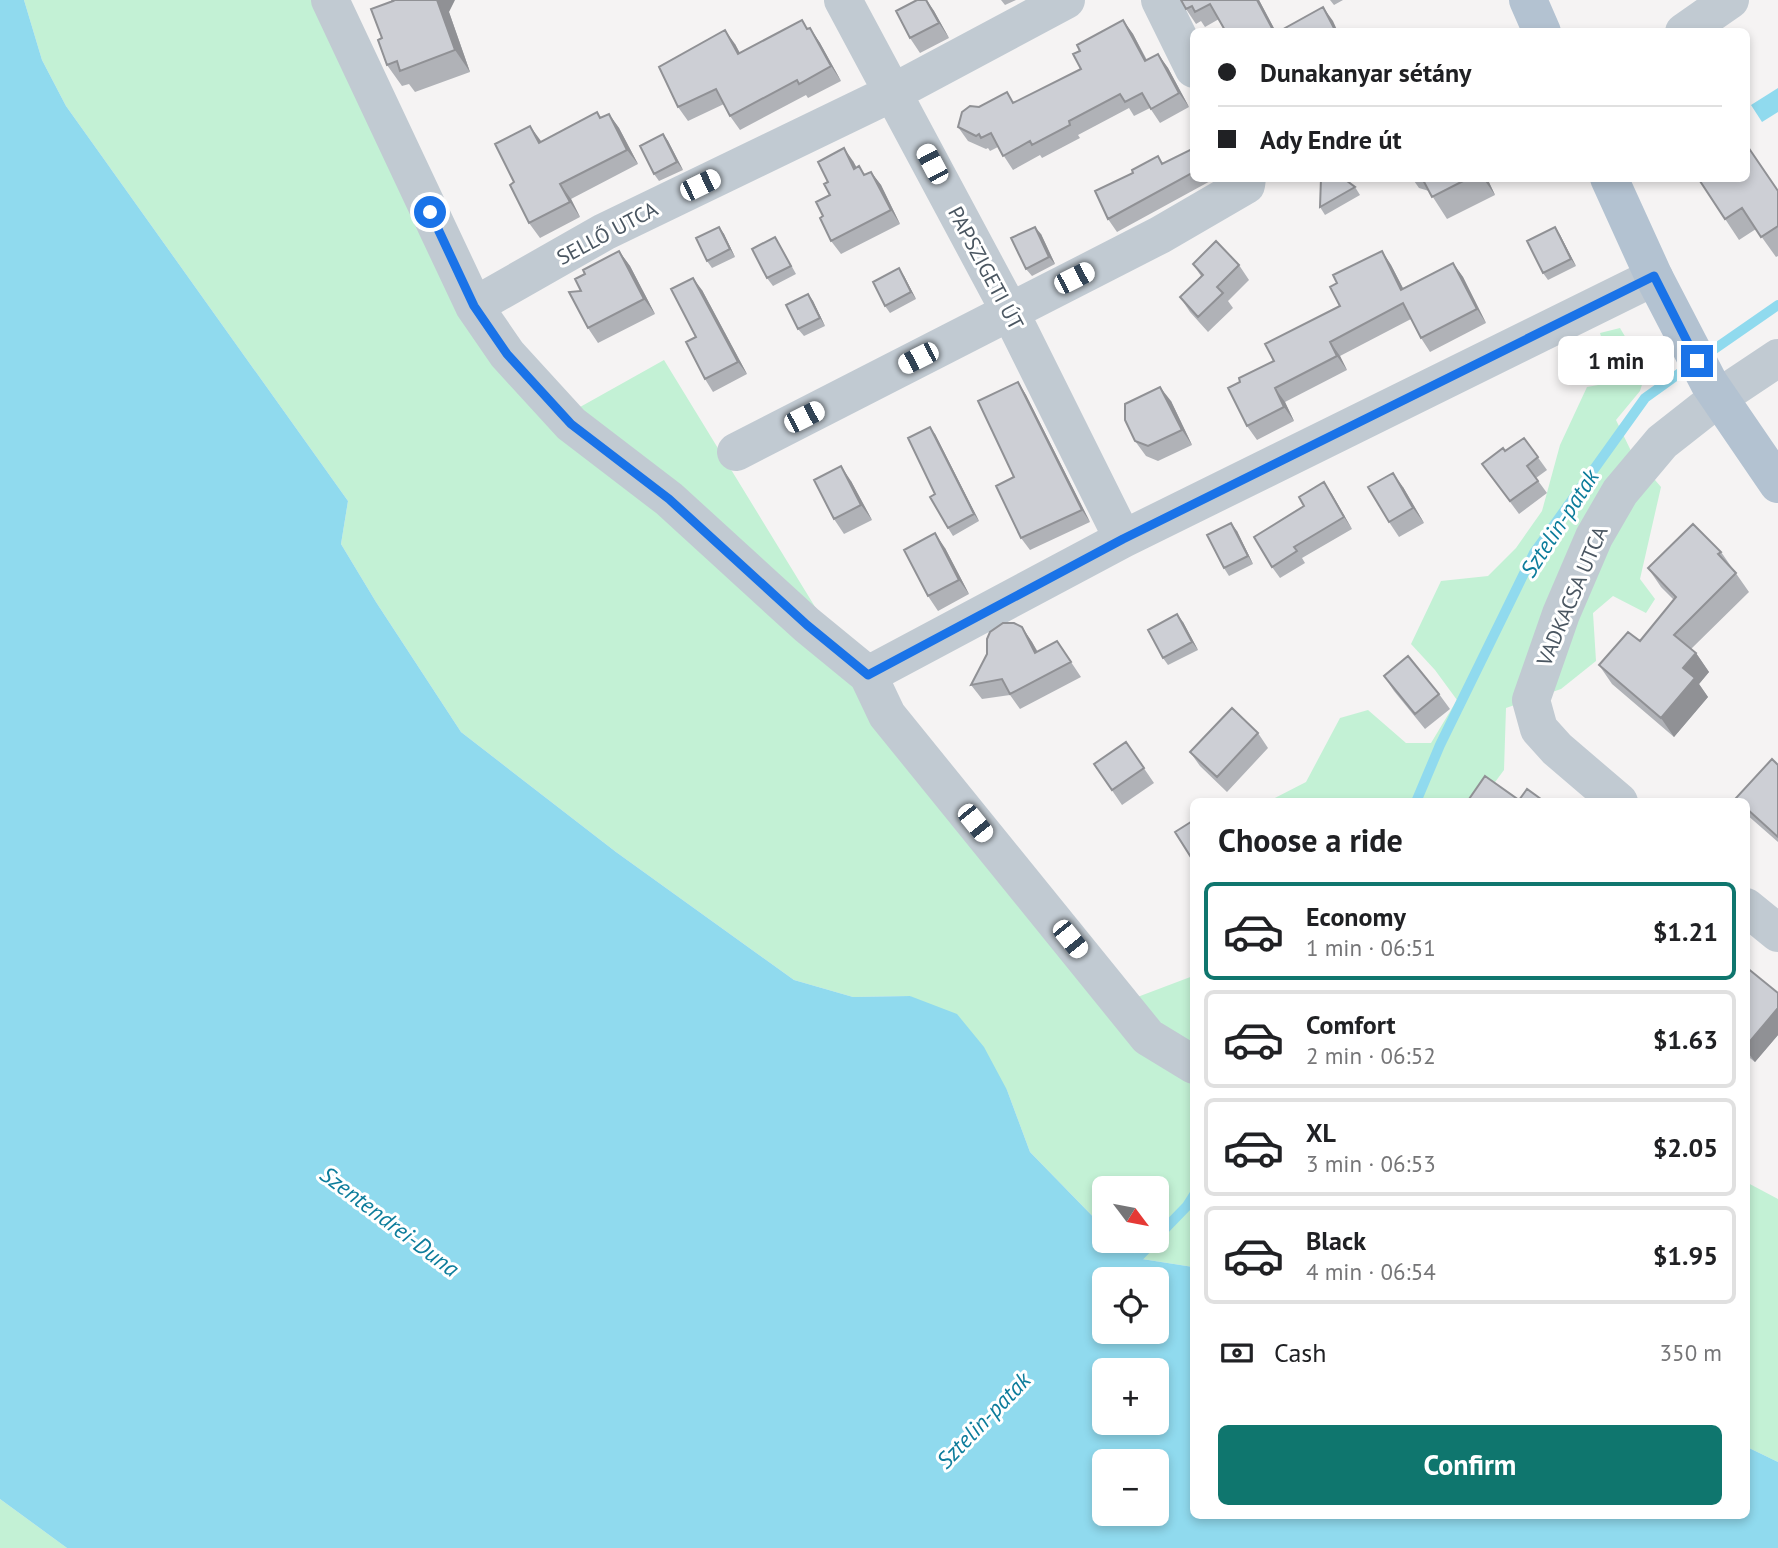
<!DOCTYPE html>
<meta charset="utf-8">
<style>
body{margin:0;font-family:"PT Sans",sans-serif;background:#f6f6f6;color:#202124;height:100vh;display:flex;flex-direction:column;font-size:26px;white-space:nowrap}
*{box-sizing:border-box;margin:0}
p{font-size:23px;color:#757577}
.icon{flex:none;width:38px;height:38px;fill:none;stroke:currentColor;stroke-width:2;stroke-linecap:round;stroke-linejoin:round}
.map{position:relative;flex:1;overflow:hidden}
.details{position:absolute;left:1190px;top:798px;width:560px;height:721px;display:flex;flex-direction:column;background:#fff;border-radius:10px;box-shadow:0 4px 10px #0003}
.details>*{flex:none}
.top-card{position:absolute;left:1190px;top:28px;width:560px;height:154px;border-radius:10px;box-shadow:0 4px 10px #0003;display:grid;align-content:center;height:154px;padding:0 28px;background:#fff}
.needle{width:46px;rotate:122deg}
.controls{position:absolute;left:1092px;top:1176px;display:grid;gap:14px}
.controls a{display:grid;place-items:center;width:77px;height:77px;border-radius:10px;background:#fff;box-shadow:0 4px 10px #0003;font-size:35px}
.end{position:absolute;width:32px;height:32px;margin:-16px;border:9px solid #1a73e8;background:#fff;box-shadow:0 0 0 4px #fff}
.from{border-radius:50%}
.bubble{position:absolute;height:49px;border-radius:10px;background:#fff;box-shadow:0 4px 10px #0003;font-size:23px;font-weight:600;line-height:49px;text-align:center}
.car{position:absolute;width:21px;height:42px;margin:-21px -10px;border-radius:9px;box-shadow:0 0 5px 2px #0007;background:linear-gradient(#fff 24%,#345 0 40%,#fff 0 76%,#345 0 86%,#fff 0)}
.top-card b{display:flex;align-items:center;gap:24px;height:66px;font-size:26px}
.top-card b+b{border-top:2px solid #e0e0e0}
.top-card i{width:18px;height:18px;background:#202124}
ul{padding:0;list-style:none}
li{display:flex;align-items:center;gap:21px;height:98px;margin:0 14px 10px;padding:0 14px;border:4px solid #e0e0e0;border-radius:10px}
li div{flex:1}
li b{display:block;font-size:26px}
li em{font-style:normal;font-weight:600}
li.active{border-color:#0f766e}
li>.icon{width:63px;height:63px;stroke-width:1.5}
h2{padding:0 28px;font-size:32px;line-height:84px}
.pay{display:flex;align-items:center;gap:18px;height:77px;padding:0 28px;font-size:26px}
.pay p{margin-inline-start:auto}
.primary-button{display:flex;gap:14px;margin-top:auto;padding:14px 28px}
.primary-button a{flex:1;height:80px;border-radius:10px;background:#0f766e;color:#fff;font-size:28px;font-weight:600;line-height:80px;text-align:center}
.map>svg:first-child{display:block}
.green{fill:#c3f1d5}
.water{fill:#90daee;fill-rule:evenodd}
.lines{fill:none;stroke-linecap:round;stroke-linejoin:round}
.stream{stroke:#90daee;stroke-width:10}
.minor{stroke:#c1cad2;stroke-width:38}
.major{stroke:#b3c2d1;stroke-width:38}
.wall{fill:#b0b2b7}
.shaded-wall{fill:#909195}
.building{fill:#cdcfd5;stroke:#909195;stroke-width:2}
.route{stroke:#1a73e8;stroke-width:9}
.labels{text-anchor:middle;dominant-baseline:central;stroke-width:6;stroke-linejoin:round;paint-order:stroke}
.street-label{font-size:21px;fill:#4a5661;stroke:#fff}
.water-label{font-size:23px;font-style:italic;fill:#0c7c9b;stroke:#fff}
</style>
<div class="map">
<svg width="1778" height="1548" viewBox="0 0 1778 1548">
<rect width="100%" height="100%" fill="#f5f3f3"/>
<path class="green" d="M 24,0 L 334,0 L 541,395 L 564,416 L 664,360 L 850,664 L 1111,1007 L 1193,976 L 1193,1267 L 1142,1259 L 1120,1241 L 1157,1241 L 1157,1188 L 1104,1188 L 1104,1228 L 1030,1152 L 1007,1090 L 910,996 L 853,997 L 794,980 L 616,852 L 461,732 L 376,602 L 341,544 L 348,501 L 66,106 L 42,60 Z
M 1620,328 L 1646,372 L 1640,391 L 1616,420 L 1632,453 L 1661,487 L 1640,579 L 1655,599 L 1646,613 L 1613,596 L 1593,613 L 1596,661 L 1561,689 L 1506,708 L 1504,770 L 1481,801 L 1267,802 L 1306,782 L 1340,718 L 1368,710 L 1406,743 L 1431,743 L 1457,700 L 1435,670 L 1411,644 L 1441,581 L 1488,576 L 1516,548 L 1542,511 L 1560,445 L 1587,387 L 1615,382 L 1600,333 Z
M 1746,1182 L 1778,1199 L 1778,1462 L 1747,1447 Z
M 0,1499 L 67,1548 L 0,1548 Z"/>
<path class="water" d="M 0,0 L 24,0 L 42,60 L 66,106 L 348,501 L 341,544 L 376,602 L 461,732 L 616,852 L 794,980 L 853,997 L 910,996 L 957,1014 L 984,1047 L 1007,1090 L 1030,1152 L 1104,1228 L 1104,1241 L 1120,1241 L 1142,1259 L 1193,1267 L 1194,1516 L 1746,1516 L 1747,1447 L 1778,1462 L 1778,1548 L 67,1548 L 0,1499 ZM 1104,1279 L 1157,1279 L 1157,1332 L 1104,1332 ZM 1104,1370 L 1157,1370 L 1157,1423 L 1104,1423 ZM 1104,1461 L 1157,1461 L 1157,1514 L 1104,1514 Z
M 1778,88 L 1778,112 L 1762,122 L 1751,105 Z"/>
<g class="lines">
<path class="stream" d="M 1703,357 L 1778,305
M 1416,802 L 1440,745 L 1534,553 L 1645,398 L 1691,365
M 1157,1237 L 1187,1206 L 1194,1195
M 1117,1279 L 1154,1241"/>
<path class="minor" d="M 330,0 L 474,306 L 507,354 L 571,424 L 669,499 L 807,625 L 868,675 L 887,715 L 1148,1037 L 1194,1065
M 843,0 L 1009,310 L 1123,539
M 1160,0 L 1194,69
M 1684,32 L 1730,0
M 474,306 L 604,232 L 894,92 L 1066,0
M 736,452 L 1160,235 L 1246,185 L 1247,178
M 868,675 L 1123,539 L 1654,277
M 1619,802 L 1557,749 L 1539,729 L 1531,700 L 1561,614 L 1594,537 L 1620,492 L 1662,442 L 1718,398 L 1778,358
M 1746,907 L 1778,933"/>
<path class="major" d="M 1528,0 L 1542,32
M 1609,178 L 1654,277 L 1709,383 L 1778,484"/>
</g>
<path class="wall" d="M 917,0 L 927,0 L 934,11 L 949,38 L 920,53 L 910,38 Z
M 1001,0 L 1016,0 L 1005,5 Z
M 1181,0 L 1259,0 L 1276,32 L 1226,32 L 1219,19 L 1205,27 L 1201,21 L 1196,24 L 1186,9 Z
M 1330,0 L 1343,0 L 1334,5 Z
M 449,12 L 470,72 L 415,92 L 409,84 L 402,86 L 387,65 Z
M 1123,20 L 1133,34 L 1147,60 L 1158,54 L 1168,68 L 1189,107 L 1160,123 L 1150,108 L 1134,116 L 1129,108 L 1078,135 L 1080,138 L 1042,158 L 1040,155 L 1013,170 L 998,147 L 990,151 L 988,148 L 986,149 L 968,141 L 958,127 L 1014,103 L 1081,69 L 1080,51 Z
M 810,28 L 820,43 L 841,81 L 808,98 L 806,95 L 740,130 L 730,116 L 724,104 L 688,121 L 678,107 L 735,44 L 740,53 Z
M 597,112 L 601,118 L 609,114 L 619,128 L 638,164 L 571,199 L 580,217 L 540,238 L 529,223 L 514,182 L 541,142 Z
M 663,134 L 668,141 L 683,170 L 659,181 L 654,174 Z
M 1194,148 L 1194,178 L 1214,179 L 1117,232 L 1108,219 L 1158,156 L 1163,164 Z
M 853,161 L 857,168 L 859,166 L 865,175 L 871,172 L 881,185 L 900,224 L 841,254 L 831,241 L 823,216 L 830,195 L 828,182 Z
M 1412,178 L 1487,178 L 1495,195 L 1447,219 L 1429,191 L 1419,188 Z
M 1698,178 L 1778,190 L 1778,256 L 1776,257 L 1756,229 L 1739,240 Z
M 1355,187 L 1360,195 L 1325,215 L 1320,207 Z
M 719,227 L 724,234 L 735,257 L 712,268 L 707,261 Z
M 1555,227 L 1560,235 L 1576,266 L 1548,280 L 1543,273 Z
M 1041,234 L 1055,264 L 1032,276 L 1026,269 Z
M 780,245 L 796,274 L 773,286 L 767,278 Z
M 619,251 L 630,266 L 655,314 L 598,343 L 588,328 L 581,291 L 585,274 Z
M 1382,251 L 1391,265 L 1403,288 L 1453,263 L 1463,277 L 1486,323 L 1430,352 L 1421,338 L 1411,319 L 1340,356 L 1347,370 L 1285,402 L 1294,421 L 1257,440 L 1247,426 L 1240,382 L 1274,361 L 1340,306 L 1337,283 Z
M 1193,264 L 1239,265 L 1249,280 L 1228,301 L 1233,308 L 1208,332 L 1190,312 L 1180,297 L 1201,276 Z
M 904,276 L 916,299 L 890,313 L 885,306 Z
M 702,290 L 747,374 L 713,392 L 705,379 L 696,337 Z
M 808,294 L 813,301 L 825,326 L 804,336 L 798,329 Z
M 1018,382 L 1026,395 L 1090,522 L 1030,550 L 1021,538 L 1014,477 Z
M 1171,401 L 1192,445 L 1158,461 L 1146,456 L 1135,441 Z
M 935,434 L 979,521 L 953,536 L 948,528 L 935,494 Z
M 1524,438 L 1547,470 L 1536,478 L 1547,493 L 1519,514 L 1482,464 L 1505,451 Z
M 851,481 L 872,520 L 844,534 L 834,519 Z
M 1324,482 L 1352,529 L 1302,558 L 1305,563 L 1280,578 L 1272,567 L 1304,506 Z
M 1403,487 L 1424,523 L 1399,537 L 1389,522 Z
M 1237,531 L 1253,564 L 1229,576 L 1224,568 Z
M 945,548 L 969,594 L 938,611 L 928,596 Z
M 1721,552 L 1749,592 L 1691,649 L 1696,653 L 1709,672 L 1699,684 L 1708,697 L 1674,737 L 1612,684 L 1599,665 L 1640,641 L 1674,600 L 1661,587 L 1648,568 Z
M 1183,622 L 1198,650 L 1168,665 L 1163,658 Z
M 1022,627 L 1032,642 L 1038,652 L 1057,641 L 1081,677 L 1020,709 L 1010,695 L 982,699 L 971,685 L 987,654 Z
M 1384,676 L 1439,694 L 1450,709 L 1425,729 L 1394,691 Z
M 1258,733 L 1268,748 L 1227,792 L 1200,766 L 1190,752 Z
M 1126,742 L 1154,783 L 1122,805 L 1094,764 Z
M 1778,765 L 1778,842 L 1746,814 L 1746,802 L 1738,802 L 1736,798 Z
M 1746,967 L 1778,993 L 1778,1035 L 1755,1062 L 1746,1055 Z"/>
<path class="shaded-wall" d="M 437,0 L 455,0 L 449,12 L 470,72 L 455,50 Z
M 926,0 L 934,11 L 949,38 L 939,23 Z
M 1257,0 L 1259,0 L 1276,32 L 1274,32 Z
M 1323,7 L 1333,21 L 1338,32 L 1336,32 Z
M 1123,20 L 1133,34 L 1154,75 L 1145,61 Z
M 810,28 L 820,43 L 841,81 L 831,66 Z
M 725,30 L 735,44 L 748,69 L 738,54 Z
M 1158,54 L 1168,68 L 1189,107 L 1179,93 Z
M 609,114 L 619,128 L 638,164 L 627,150 Z
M 530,126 L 541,141 L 550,158 L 539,143 Z
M 663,134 L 668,141 L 683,170 L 677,162 Z
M 844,148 L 853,161 L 864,182 L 854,169 Z
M 871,172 L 881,185 L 900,224 L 891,210 Z
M 1483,178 L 1487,178 L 1495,195 Z
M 560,184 L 571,199 L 580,217 L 570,202 Z
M 719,227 L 724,234 L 735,257 L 730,249 Z
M 1035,227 L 1041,234 L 1055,264 L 1049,257 Z
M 1555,227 L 1560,235 L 1576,266 L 1571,259 Z
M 619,251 L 630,266 L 655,314 L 644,299 Z
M 1382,251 L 1391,265 L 1411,304 L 1401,290 Z
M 1453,263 L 1463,277 L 1486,323 L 1477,309 Z
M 899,268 L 904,276 L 916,299 L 911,292 Z
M 693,278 L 702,290 L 747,374 L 738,362 Z
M 808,294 L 813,301 L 825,326 L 820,318 Z
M 1330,342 L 1340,356 L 1347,370 L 1337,356 Z
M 1018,382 L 1026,395 L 1090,522 L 1082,510 Z
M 1160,387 L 1171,401 L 1192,445 L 1182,430 Z
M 1275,388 L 1285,402 L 1294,421 L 1284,407 Z
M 930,427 L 935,434 L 979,521 L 974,514 Z
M 841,466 L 851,481 L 872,520 L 861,505 Z
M 1393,473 L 1403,487 L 1424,523 L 1413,508 Z
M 1324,482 L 1332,494 L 1352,529 L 1344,517 Z
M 1231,523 L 1237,531 L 1253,564 L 1248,556 Z
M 935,533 L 945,548 L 969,594 L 959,580 Z
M 1177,614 L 1183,622 L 1198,650 L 1192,642 Z
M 1022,627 L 1032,642 L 1046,668 L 1035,653 Z
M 1696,653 L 1709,672 L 1699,684 L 1708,697 L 1674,737 L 1661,718 L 1683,668 Z
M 1778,1008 L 1778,1035 L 1755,1062 L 1746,1050 L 1746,1046 Z"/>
<path class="building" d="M 392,0 L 437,0 L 455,50 L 400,71 L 397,61 L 387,65 L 378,40 L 382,38 L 371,9 L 393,1 Z
M 917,0 L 926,0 L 939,23 L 910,38 L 896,11 Z
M 1181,0 L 1257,0 L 1274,32 L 1226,32 L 1210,4 L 1195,12 L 1192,6 L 1186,9 Z
M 1323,7 L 1336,32 L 1278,32 Z
M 802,20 L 807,29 L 810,28 L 831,66 L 799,84 L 797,80 L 730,116 L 716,89 L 678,107 L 659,67 L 725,30 L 738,54 Z
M 1123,20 L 1145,61 L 1158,54 L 1179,93 L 1151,109 L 1142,93 L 1125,102 L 1120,94 L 1069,121 L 1070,125 L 1032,145 L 1030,141 L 1003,156 L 991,133 L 981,138 L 979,134 L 976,136 L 958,127 L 962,112 L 970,106 L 979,107 L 1007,92 L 1013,103 L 1081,69 L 1073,54 L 1080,51 L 1077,45 Z
M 597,112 L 600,118 L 609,114 L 627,150 L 560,184 L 570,202 L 529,223 L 510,185 L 514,182 L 495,144 L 530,126 L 539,143 Z
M 663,134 L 677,162 L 654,174 L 640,146 Z
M 1746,144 L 1778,191 L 1778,226 L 1761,237 L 1742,208 L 1725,219 L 1698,178 L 1746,178 Z
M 844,148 L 854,169 L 859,166 L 864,175 L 871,172 L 891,210 L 831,241 L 820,218 L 823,216 L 816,202 L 830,195 L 824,184 L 828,182 L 818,162 Z
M 1194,148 L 1194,172 L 1108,219 L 1095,191 L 1133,173 L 1132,170 L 1158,156 L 1162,164 Z
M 1321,178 L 1343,178 L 1355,187 L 1320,207 Z
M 1422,178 L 1469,178 L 1432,197 Z
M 719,227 L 730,249 L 707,261 L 696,238 Z
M 1035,227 L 1049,257 L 1026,269 L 1011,238 Z
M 1555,227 L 1571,259 L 1543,273 L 1527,241 Z
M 775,237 L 791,266 L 767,278 L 752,249 Z
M 1216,241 L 1239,265 L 1217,287 L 1223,293 L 1198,317 L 1180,297 L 1203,275 L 1193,264 Z
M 619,251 L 644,299 L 588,328 L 569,292 L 581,291 L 575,279 L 585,274 L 583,270 Z
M 1382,251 L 1401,290 L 1453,263 L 1477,309 L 1421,338 L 1403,303 L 1330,342 L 1337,356 L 1275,388 L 1284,407 L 1247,426 L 1228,388 L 1240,382 L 1239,378 L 1274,361 L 1265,344 L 1340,306 L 1330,287 L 1337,283 L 1333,275 Z
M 899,268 L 911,292 L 885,306 L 873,282 Z
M 693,278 L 738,362 L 705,379 L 686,342 L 696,337 L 671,289 Z
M 808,294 L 820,318 L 798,329 L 786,305 Z
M 1018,382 L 1082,510 L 1021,538 L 996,486 L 1014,477 L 978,401 Z
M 1160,387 L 1182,430 L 1148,446 L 1135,441 L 1125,420 L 1125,404 Z
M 930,427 L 974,514 L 948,528 L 930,497 L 935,494 L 908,438 Z
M 1524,438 L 1538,457 L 1527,466 L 1538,481 L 1510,501 L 1482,464 L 1503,448 L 1505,451 Z
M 841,466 L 861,505 L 834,519 L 814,480 Z
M 1393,473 L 1413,508 L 1389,522 L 1368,487 Z
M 1324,482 L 1344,517 L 1294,547 L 1297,551 L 1272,567 L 1254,537 L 1304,506 L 1299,497 Z
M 1231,523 L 1248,556 L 1224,568 L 1207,535 Z
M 1693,524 L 1721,552 L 1718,554 L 1736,573 L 1674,635 L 1696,653 L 1683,668 L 1695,678 L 1661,718 L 1599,665 L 1628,632 L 1640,641 L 1676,597 L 1648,568 Z
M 935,533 L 959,580 L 928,596 L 904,550 Z
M 1177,614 L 1192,642 L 1163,658 L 1148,630 Z
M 1003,623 L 1014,623 L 1022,627 L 1035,653 L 1057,641 L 1071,662 L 1010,694 L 1002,679 L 971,685 L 987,654 L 987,639 L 990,632 Z
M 1408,656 L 1439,694 L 1415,714 L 1384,676 Z
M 1232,708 L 1258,733 L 1217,777 L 1190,752 Z
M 1126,742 L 1144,768 L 1112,790 L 1094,764 Z
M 1772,759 L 1778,765 L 1778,837 L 1746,808 L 1746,802 L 1739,802 L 1736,798 Z
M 1485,776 L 1519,800 L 1527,789 L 1545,802 L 1467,802 Z
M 1194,820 L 1194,862 L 1175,832 Z
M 1746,967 L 1778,993 L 1778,1008 L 1746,1046 Z"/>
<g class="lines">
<path class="route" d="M 430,212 L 474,306 L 507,354 L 571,424 L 669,499 L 807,625 L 868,675 L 1123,539 L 1654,276 L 1697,361"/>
</g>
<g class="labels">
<g class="street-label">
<text transform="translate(607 233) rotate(-28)">SELLŐ UTCA</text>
<text transform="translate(986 268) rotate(62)">PAPSZIGETI ÚT</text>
<text transform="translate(1572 596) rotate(-67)">VADKACSA UTCA</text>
</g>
<g class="water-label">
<text transform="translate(1559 523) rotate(-57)">Sztelin-patak</text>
<text transform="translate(390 1221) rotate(37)">Szentendrei-Duna</text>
<text transform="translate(983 1420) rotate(-46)">Sztelin-patak</text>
</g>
</g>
</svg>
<div class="controls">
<a><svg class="needle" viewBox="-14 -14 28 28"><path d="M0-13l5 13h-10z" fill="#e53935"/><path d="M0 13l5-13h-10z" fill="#757577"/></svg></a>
<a><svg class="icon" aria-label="locate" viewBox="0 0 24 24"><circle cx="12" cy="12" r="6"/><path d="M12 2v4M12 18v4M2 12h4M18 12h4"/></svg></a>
<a>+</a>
<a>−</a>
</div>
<i class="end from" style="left:430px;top:212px"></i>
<i class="end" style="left:1697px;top:361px"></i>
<div class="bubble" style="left:1558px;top:336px;width:116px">1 min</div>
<i class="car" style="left:932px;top:164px;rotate:332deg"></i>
<i class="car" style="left:700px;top:185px;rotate:64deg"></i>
<i class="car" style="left:1074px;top:278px;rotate:63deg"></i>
<i class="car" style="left:918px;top:358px;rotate:243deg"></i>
<i class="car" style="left:804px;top:417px;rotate:63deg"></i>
<i class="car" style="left:975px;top:823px;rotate:141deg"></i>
<i class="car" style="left:1070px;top:939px;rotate:141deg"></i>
<div class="top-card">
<b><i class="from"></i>Dunakanyar sétány</b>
<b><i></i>Ady Endre út</b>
</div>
<section class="details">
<h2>Choose a ride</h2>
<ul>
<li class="active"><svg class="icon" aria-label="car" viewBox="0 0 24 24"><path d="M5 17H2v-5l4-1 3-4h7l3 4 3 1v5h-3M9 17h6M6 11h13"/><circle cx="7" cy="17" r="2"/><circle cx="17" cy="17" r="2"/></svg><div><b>Economy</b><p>1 min · 06:51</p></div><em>$1.21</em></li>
<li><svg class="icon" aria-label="car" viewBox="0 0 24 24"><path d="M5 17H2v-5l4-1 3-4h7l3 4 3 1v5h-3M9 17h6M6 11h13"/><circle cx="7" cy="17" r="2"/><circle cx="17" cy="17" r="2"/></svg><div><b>Comfort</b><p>2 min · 06:52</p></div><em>$1.63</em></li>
<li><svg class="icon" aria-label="car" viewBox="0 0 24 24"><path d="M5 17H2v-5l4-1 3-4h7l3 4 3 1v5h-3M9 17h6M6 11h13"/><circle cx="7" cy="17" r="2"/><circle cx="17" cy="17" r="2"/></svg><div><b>XL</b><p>3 min · 06:53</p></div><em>$2.05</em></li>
<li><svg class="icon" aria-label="car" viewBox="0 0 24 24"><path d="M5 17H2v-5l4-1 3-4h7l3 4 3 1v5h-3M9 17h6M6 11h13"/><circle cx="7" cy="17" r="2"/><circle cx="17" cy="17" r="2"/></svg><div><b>Black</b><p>4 min · 06:54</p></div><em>$1.95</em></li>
</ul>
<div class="pay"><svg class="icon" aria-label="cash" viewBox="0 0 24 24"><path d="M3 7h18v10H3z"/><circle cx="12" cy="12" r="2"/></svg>Cash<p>350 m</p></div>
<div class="primary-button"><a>Confirm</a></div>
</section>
</div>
